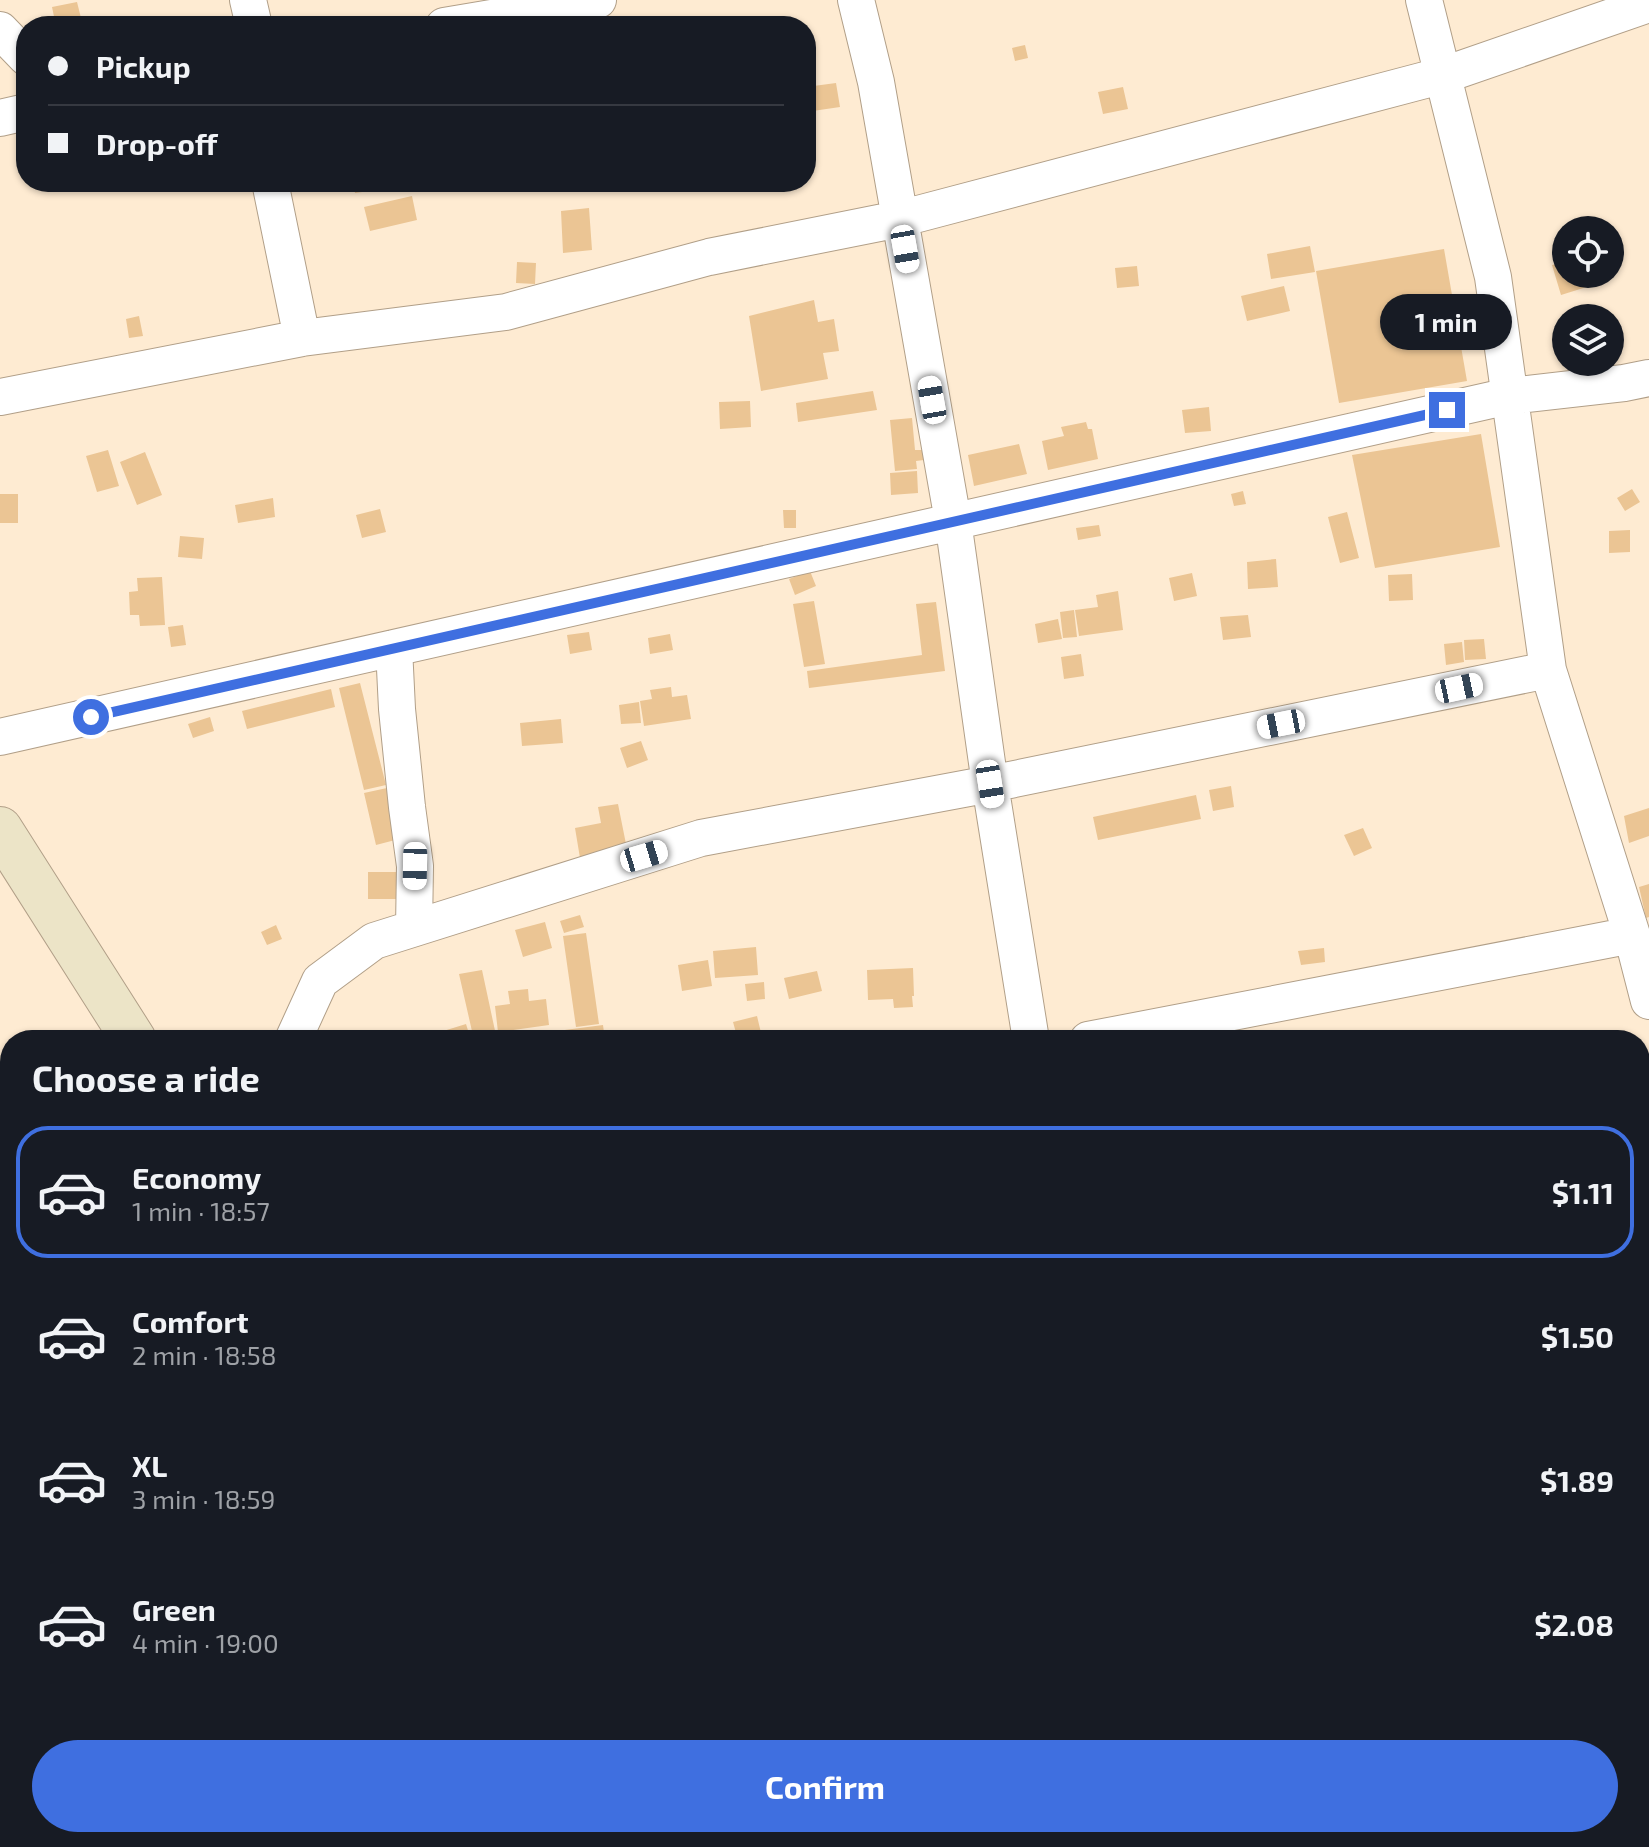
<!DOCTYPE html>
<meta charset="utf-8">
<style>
body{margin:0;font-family:"Exo 2",sans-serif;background:#20242c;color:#f1f3f6;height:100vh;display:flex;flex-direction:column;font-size:30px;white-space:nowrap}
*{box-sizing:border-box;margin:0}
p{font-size:26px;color:#9ea1a6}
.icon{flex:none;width:44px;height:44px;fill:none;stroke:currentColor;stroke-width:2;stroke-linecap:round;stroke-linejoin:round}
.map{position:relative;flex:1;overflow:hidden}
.details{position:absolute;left:0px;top:1030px;width:1650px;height:818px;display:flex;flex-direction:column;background:#171b24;border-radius:32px 32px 0 0;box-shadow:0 2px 6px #0004}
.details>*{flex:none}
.hud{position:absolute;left:16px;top:16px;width:800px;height:176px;border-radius:32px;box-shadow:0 2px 6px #0004;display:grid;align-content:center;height:176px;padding:0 32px;background:#171b24}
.buttons{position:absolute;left:1552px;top:216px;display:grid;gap:16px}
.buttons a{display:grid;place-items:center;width:72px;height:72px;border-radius:50%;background:#171b24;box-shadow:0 2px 6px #0004;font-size:40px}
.end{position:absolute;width:36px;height:36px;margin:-18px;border:10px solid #3f6fe0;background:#fff;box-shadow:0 0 0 4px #fff}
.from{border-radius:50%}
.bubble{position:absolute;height:56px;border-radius:28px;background:#171b24;box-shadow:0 2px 6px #0004;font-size:26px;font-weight:700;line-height:56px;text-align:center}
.car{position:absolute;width:24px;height:48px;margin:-24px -12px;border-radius:10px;box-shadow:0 0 6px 2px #0007;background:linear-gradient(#fff 24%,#345 0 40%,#fff 0 76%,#345 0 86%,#fff 0)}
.hud b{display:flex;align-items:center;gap:28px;height:76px;font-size:30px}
.hud b+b{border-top:2px solid #363941}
.hud i{width:20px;height:20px;background:#f1f3f6}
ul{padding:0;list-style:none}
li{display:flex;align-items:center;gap:24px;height:132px;margin:0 16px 12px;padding:0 16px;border:4px solid transparent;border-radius:32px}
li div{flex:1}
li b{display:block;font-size:30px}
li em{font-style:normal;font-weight:700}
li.active{border-color:#3f6fe0}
li>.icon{width:72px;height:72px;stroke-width:1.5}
h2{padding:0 32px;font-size:36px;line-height:96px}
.action{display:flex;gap:16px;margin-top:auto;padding:16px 32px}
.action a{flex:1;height:92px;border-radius:48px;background:#3f6fe0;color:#fff;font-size:32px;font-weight:700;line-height:92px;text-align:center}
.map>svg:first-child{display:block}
.building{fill:#ebc594}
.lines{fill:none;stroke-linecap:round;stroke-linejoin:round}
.street-casing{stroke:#b19f88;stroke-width:38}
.secondary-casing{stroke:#b19f88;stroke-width:46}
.street{stroke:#fff;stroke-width:36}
.secondary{stroke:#ece4c7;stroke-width:44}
.route{stroke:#3f6fe0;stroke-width:10}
</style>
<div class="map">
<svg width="1649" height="1847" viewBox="0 0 1649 1847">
<rect width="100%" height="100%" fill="#feebd2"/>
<path class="building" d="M 77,2 L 83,26 L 56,26 L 52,7 Z
M 108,18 L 109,26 L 90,26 L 89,21 Z
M 1025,45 L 1028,58 L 1015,61 L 1012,48 Z
M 836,83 L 840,107 L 806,112 L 806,87 Z
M 1123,87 L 1128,109 L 1103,114 L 1098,92 Z
M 353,182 L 375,182 L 376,190 L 355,193 Z
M 412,196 L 417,220 L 370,231 L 364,207 Z
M 589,208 L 592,250 L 563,253 L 561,211 Z
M 1310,246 L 1315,272 L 1271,279 L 1267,254 Z
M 1444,249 L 1467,381 L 1339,403 L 1316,271 Z
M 517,262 L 536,263 L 535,284 L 516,283 Z
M 1566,262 L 1566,274 L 1590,274 L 1593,285 L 1561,295 L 1552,265 Z
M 1137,266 L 1139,286 L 1117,288 L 1115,268 Z
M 1284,286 L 1290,311 L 1247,321 L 1241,296 Z
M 814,300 L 818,322 L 834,319 L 839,351 L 823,353 L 828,379 L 761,391 L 749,316 Z
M 139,316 L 143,336 L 129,338 L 126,319 Z
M 873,391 L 877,410 L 798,422 L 796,403 Z
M 750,401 L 751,427 L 720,429 L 719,402 Z
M 1209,407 L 1211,431 L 1185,433 L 1182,410 Z
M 912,418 L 915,450 L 923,450 L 924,460 L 916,461 L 917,469 L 895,471 L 890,420 Z
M 1086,422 L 1088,429 L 1092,429 L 1098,459 L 1048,470 L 1042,441 L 1064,436 L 1061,427 Z
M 1481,434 L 1500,547 L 1375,568 L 1352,455 Z
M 1019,444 L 1027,474 L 974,486 L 968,455 Z
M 108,450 L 119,486 L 97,492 L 86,456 Z
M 145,452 L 162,495 L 137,505 L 120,462 Z
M 917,471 L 918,493 L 891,495 L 890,473 Z
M 1632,489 L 1640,502 L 1625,511 L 1617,498 Z
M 1243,491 L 1246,504 L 1234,506 L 1231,494 Z
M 0,494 L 18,494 L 18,523 L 0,523 Z
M 273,498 L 275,517 L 238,523 L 235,505 Z
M 380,509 L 386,532 L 362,538 L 356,515 Z
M 783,510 L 796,510 L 796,528 L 784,528 Z
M 1347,512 L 1359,558 L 1340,563 L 1328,517 Z
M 1099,525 L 1101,536 L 1078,540 L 1076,528 Z
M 1630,530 L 1630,552 L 1609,553 L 1609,531 Z
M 180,536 L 204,538 L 202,559 L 178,557 Z
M 1276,559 L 1278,587 L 1248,589 L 1247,562 Z
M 810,571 L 816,586 L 795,595 L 789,579 Z
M 1192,573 L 1197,596 L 1174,601 L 1169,578 Z
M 1412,574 L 1413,600 L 1389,601 L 1388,575 Z
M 162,577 L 165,625 L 140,626 L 139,615 L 130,615 L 129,592 L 138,591 L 137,578 Z
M 1118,591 L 1123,630 L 1079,636 L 1075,610 L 1098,607 L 1096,595 Z
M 814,601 L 825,664 L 804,667 L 793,604 Z
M 936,602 L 945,671 L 809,688 L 807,671 L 922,655 L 916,604 Z
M 1074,610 L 1077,637 L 1063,638 L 1060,612 Z
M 1248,615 L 1251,637 L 1223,640 L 1220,617 Z
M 1058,619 L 1062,639 L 1038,643 L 1035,624 Z
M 183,625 L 186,645 L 171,647 L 168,627 Z
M 589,632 L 592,650 L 570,654 L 567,635 Z
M 670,634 L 673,650 L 650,654 L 648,638 Z
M 1484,639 L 1486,659 L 1465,660 L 1464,640 Z
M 1462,642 L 1464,662 L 1446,665 L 1444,644 Z
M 1081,654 L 1084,676 L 1064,679 L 1061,657 Z
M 360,683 L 386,785 L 364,790 L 339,688 Z
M 671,687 L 672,697 L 687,695 L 691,719 L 644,726 L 640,701 L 652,699 L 650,690 Z
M 331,689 L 335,707 L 247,729 L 242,711 Z
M 639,702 L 641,723 L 621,724 L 619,705 Z
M 210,717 L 214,731 L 193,738 L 188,724 Z
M 561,719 L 563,743 L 522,746 L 520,723 Z
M 641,741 L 648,760 L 627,768 L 620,748 Z
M 1231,786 L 1234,807 L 1213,811 L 1209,790 Z
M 387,788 L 399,839 L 376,845 L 364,793 Z
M 1196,795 L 1201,819 L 1098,840 L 1093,817 Z
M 618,804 L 627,849 L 580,858 L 575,828 L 601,823 L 598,807 Z
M 1649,808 L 1649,836 L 1629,843 L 1624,816 Z
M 1363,828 L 1372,848 L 1354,856 L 1344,835 Z
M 368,872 L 405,872 L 405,899 L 368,899 Z
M 1649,884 L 1649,917 L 1646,918 L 1639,887 Z
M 580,915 L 584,927 L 564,933 L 560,921 Z
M 545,922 L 552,948 L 523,957 L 515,930 Z
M 276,925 L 282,939 L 267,945 L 261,932 Z
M 586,933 L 599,1024 L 576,1027 L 563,936 Z
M 756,947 L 758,975 L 715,978 L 713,951 Z
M 1324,948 L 1325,962 L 1301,965 L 1298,951 Z
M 708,960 L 712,986 L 682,991 L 678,965 Z
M 913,968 L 914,996 L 912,996 L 913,1007 L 894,1008 L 893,999 L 868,1000 L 867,970 Z
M 482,970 L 497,1040 L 474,1040 L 459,974 Z
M 817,971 L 822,991 L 789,999 L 784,978 Z
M 764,982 L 765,999 L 747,1001 L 745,984 Z
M 528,989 L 529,1001 L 546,999 L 549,1025 L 498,1032 L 495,1006 L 510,1004 L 508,991 Z
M 757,1016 L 762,1037 L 749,1040 L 738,1040 L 733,1022 Z
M 466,1024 L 471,1040 L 426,1040 L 424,1037 Z
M 603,1025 L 605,1040 L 558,1040 L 557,1031 Z
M 554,1032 L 556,1040 L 529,1040 L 529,1039 Z
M 1649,1396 L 1649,1446 L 1640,1448 L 1640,1398 Z
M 10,1682 L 10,1705 L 3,1706 L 1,1683 Z
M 10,1713 L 10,1737 L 0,1739 L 0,1715 Z
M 1049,1838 L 1153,1838 L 1158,1847 L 1050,1847 Z"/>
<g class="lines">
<g class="street-casing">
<path id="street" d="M 248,0 L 254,26
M 856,0 L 876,82 L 953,521 L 990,784 L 1031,1040
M 1424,0 L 1493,277 L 1548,670 L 1632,935 L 1649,1001
M 444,26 L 598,0
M 0,30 L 26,57
M 0,118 L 26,112
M 270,182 L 302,338
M 0,397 L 302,338 L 506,312 L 709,257 L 899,219 L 1444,75 L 1649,4
M 394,648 L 397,709 L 407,807 L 415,866 L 414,928
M 0,737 L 1509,396 L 1624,383 L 1649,378
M 293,1040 L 320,981 L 374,941 L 701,838 L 990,784 L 1548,670
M 1088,1040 L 1632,935
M 1640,1221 L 1649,1219
M 0,1302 L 10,1300
M 0,1399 L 10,1400
M 1640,1490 L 1649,1487
M 0,1567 L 10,1565
M 1640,1768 L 1649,1765
M 775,1838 L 781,1847
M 1232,1838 L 1236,1847
M 192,1847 L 226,1838
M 1364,1847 L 1395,1838"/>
</g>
<g class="secondary-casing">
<path id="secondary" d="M 0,829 L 134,1040
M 636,1838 L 641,1847"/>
</g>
<use href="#street" class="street"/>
<use href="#secondary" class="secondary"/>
</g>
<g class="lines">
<path class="route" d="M 91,717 L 1447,410"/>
</g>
</svg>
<div class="buttons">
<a><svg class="icon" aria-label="locate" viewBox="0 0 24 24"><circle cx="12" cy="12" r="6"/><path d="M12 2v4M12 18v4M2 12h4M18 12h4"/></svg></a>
<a><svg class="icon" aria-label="layers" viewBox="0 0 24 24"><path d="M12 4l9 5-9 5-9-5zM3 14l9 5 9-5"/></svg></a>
</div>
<i class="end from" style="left:91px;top:717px"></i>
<i class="end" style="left:1447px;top:410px"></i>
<div class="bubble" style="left:1380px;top:294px;width:132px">1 min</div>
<i class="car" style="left:905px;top:249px;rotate:170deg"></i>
<i class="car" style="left:932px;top:400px;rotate:350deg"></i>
<i class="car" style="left:1459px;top:688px;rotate:78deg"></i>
<i class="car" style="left:1281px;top:724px;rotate:259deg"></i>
<i class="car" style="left:990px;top:784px;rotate:171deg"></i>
<i class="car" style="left:644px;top:856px;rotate:73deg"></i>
<i class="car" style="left:415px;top:866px;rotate:181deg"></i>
<div class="hud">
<b><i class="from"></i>Pickup</b>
<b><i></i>Drop-off</b>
</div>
<section class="details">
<h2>Choose a ride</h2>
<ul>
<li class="active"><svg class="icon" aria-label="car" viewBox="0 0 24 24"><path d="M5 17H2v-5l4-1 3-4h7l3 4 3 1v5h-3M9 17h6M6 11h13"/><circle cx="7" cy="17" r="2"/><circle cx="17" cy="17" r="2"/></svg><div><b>Economy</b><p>1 min · 18:57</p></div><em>$1.11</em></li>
<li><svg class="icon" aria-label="car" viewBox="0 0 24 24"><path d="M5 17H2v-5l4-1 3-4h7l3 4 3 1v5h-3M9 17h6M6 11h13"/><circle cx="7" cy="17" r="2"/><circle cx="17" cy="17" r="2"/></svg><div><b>Comfort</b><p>2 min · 18:58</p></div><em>$1.50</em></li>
<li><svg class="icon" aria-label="car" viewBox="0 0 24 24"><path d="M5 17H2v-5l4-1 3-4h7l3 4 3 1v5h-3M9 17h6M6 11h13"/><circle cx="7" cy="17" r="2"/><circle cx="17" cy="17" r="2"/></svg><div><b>XL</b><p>3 min · 18:59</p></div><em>$1.89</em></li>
<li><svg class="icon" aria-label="car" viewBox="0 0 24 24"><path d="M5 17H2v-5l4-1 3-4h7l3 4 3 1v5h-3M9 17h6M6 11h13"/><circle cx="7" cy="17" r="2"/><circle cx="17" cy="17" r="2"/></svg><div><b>Green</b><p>4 min · 19:00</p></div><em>$2.08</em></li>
</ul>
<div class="action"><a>Confirm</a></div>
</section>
</div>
